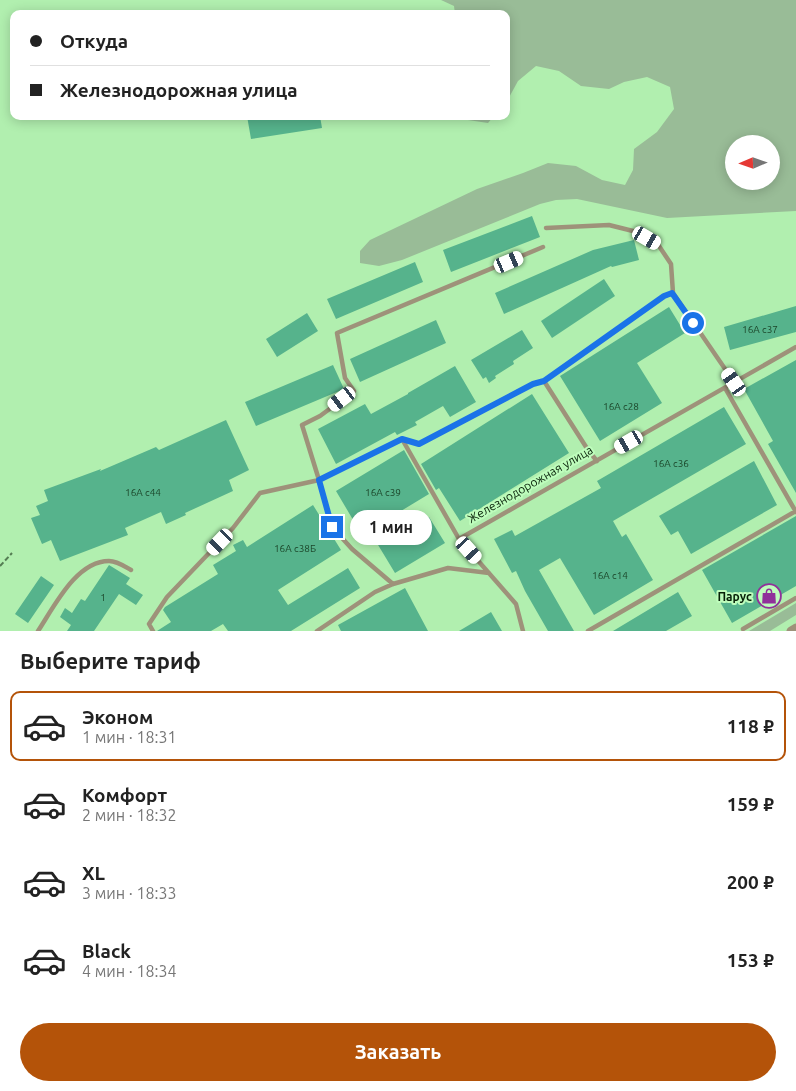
<!DOCTYPE html>
<html lang="ru">
<meta charset="utf-8">
<style>
body{margin:0;font-family:Ubuntu,sans-serif;background:#f2f2f2;color:#222;height:100vh;display:flex;flex-direction:column;font-size:19px;white-space:nowrap}
*{box-sizing:border-box;margin:0}
p{font-size:16px;color:#767676}
.icon{flex:none;width:28px;height:28px;fill:none;stroke:currentColor;stroke-width:2;stroke-linecap:round;stroke-linejoin:round}
.map{position:relative;height:631px;overflow:hidden}
.details{display:flex;flex-direction:column;background:#fff;flex:1}
.details>*{flex:none}
.hud{position:absolute;left:10px;top:10px;width:500px;height:110px;border-radius:10px;box-shadow:0 2px 12px #0003;display:grid;align-content:center;height:110px;padding:0 20px;background:#fff}
.needle{width:32px;rotate:268deg}
.buttons{position:absolute;left:725px;top:135px;display:grid;gap:10px}
.buttons a{display:grid;place-items:center;width:55px;height:55px;border-radius:50%;background:#fff;box-shadow:0 2px 12px #0003;font-size:25px}
.end{position:absolute;width:22px;height:22px;margin:-11px;border:6px solid #1a73e8;background:#fff;box-shadow:0 0 0 2px #fff}
.from{border-radius:50%}
.bubble{position:absolute;height:35px;border-radius:18px;background:#fff;box-shadow:0 2px 12px #0003;font-size:16px;font-weight:700;line-height:35px;text-align:center}
.car{position:absolute;width:15px;height:30px;margin:-15px -8px;border-radius:6px;box-shadow:0 0 4px 1px #0007;background:linear-gradient(#fff 24%,#345 0 40%,#fff 0 76%,#345 0 86%,#fff 0)}
.hud b{display:flex;align-items:center;gap:18px;height:48px;font-size:19px}
.hud b+b{border-top:1px solid #e0e0e0}
.hud i{width:12px;height:12px;background:#222}
ul{padding:0;list-style:none}
li{display:flex;align-items:center;gap:15px;height:70px;margin:0 10px 8px;padding:0 10px;border:2px solid transparent;border-radius:10px}
li div{flex:1}
li b{display:block;font-size:19px}
li em{font-style:normal;font-weight:700}
li.current{border-color:#b45309}
li>.icon{width:45px;height:45px;stroke-width:1.5}
h2{padding:0 20px;font-size:22px;line-height:60px}
.button{display:flex;gap:10px;margin-top:auto;padding:10px 20px}
.button a{flex:1;height:58px;border-radius:30px;background:#b45309;color:#fff;font-size:20px;font-weight:700;line-height:58px;text-align:center}
.map>svg:first-child{display:block}
.green{fill:#99bc97;fill-rule:evenodd}
.building{fill:#56b38c}
.lines{fill:none;stroke-linecap:round;stroke-linejoin:round}
.path{stroke:#547d53;stroke-width:2;stroke-dasharray:5 2.5;stroke-linecap:butt}
.lane{stroke:#9e927a;stroke-width:4.5}
.street{stroke:#9e927a;stroke-width:9}
.route{stroke:#1a73e8;stroke-width:6}
.labels{text-anchor:middle;dominant-baseline:central;stroke-width:4;stroke-linejoin:round;paint-order:stroke}
.number-label{font-size:10px;fill:#1b4529}
.street-label{font-size:12px;fill:#072008;stroke:#befdbc}
.poi-label{font-size:12px;font-weight:bold;fill:#072008;stroke:#befdbc;text-anchor:end}
</style>
<div class="map">
<svg width="796" height="631" viewBox="0 0 796 631">
<rect width="100%" height="100%" fill="#b1efaf"/>
<path class="green" d="M 441,0 L 796,0 L 796,211 L 667,218 L 577,199 L 556,200 L 540,204 L 402,260 L 379,266 L 360,263 L 360,251 L 370,240 L 477,189 L 523,173 L 548,163 L 576,166 L 602,180 L 625,185 L 633,170 L 634,149 L 657,132 L 674,109 L 670,87 L 647,77 L 624,82 L 609,89 L 581,86 L 559,71 L 536,66 L 518,81 L 506,103 L 506,14 L 455,14 L 454,6 ZM 734,144 L 771,144 L 771,181 L 734,181 Z
M 441,116 L 494,116 L 488,123 Z
M 796,603 L 796,615 L 770,631 L 749,631 Z"/>
<path class="building" d="M 247,116 L 320,116 L 322,128 L 251,139 Z
M 532,216 L 540,237 L 451,272 L 443,250 Z
M 634,240 L 639,260 L 612,267 L 611,266 L 504,314 L 495,293 L 593,250 Z
M 415,262 L 423,282 L 336,319 L 327,299 Z
M 604,279 L 615,296 L 552,338 L 541,321 Z
M 796,306 L 796,332 L 730,350 L 724,327 Z
M 669,307 L 685,333 L 637,363 L 662,403 L 600,441 L 560,376 Z
M 307,313 L 318,331 L 277,357 L 266,339 Z
M 436,320 L 446,343 L 360,382 L 350,359 Z
M 522,330 L 533,348 L 513,361 L 514,364 L 495,376 L 496,378 L 489,383 L 486,377 L 483,379 L 471,360 Z
M 796,360 L 796,493 L 768,444 L 773,441 L 744,389 Z
M 333,365 L 344,389 L 256,426 L 245,402 Z
M 455,366 L 476,402 L 450,417 L 443,406 L 415,422 L 417,425 L 397,435 L 395,432 L 336,464 L 318,429 L 365,404 L 371,414 L 408,394 L 408,393 Z
M 532,394 L 569,453 L 460,521 L 439,488 L 436,490 L 421,464 Z
M 724,407 L 746,444 L 613,521 L 622,537 L 626,534 L 653,580 L 594,615 L 560,558 L 539,570 L 574,631 L 548,631 L 525,591 L 516,571 L 512,573 L 494,539 L 512,530 L 515,536 L 601,488 L 597,481 Z
M 226,420 L 249,470 L 229,480 L 233,491 L 185,513 L 186,515 L 166,524 L 161,512 L 125,528 L 128,535 L 60,561 L 51,540 L 42,544 L 31,518 L 40,515 L 36,506 L 48,501 L 44,490 L 101,469 L 100,471 L 156,447 L 159,450 Z
M 404,450 L 429,494 L 396,514 L 407,531 L 429,517 L 445,543 L 395,573 L 369,530 L 362,535 L 336,491 Z
M 754,461 L 777,505 L 691,554 L 678,531 L 671,535 L 659,516 Z
M 313,505 L 341,550 L 278,590 L 288,605 L 348,568 L 360,588 L 291,631 L 228,631 L 223,624 L 211,631 L 157,631 L 171,622 L 163,610 L 165,607 L 218,574 L 213,565 L 236,551 L 233,545 L 243,540 L 247,547 Z
M 796,516 L 796,586 L 732,623 L 702,570 Z
M 109,565 L 130,578 L 126,584 L 143,595 L 136,605 L 119,594 L 94,631 L 67,631 L 71,625 L 60,617 L 65,608 L 72,613 L 81,599 L 85,601 Z
M 41,576 L 54,585 L 28,623 L 15,614 Z
M 405,588 L 428,631 L 341,631 L 338,625 Z
M 678,592 L 692,616 L 666,631 L 613,631 Z
M 491,612 L 502,631 L 459,631 Z"/>
<g class="lines">
<path class="path" d="M 0,566 L 12,553"/>
<path class="lane" d="M 546,228 L 609,225 L 637,232 L 657,243 L 671,264 L 673,293
M 725,388 L 796,512
M 402,439 L 419,444 L 533,384 L 544,381
M 597,461 L 588,450 L 544,381 L 664,296 L 673,293 L 734,382
M 459,539 L 796,347
M 393,584 L 352,549 L 332,527 L 319,480 L 402,439 L 459,539 L 516,604 L 523,631
M 743,629 L 796,598
M 38,631 C 54,607 76,561 109,561 C 117,561 124,566 131,570
M 153,631 L 149,624 L 167,597 L 233,528 L 260,493 L 319,480 L 302,425 L 320,416 L 354,391 L 345,378 L 337,333 L 543,247
M 317,631 L 375,592 L 393,584 L 448,568 L 489,573
M 588,631 L 796,511"/>
<path class="street" d="M 791,631 L 796,628"/>
</g>
<g class="lines">
<path class="route" d="M 332,527 L 319,480 L 402,439 L 419,444 L 533,384 L 544,381 L 664,296 L 672,293 L 693,323"/>
</g>
<defs>
<g id="shop-ring" transform="scale(1.25)"><circle r="9.5" fill="#befdbc" stroke="#90319a" stroke-width="1.5"/><path d="M-5-2.5h2.3a2.7 3.5 0 0 1 5.4 0H5L5.5 6h-11ZM-1.5-2.5h3a1.5 2.3 0 0 0-3 0Z" fill="#90319a"/></g>
</defs>
<g fill-rule="evenodd">
<use href="#shop-ring" x="769" y="596"/>
</g>
<g class="labels">
<g class="number-label">
<text x="760" y="329">16А с37</text>
<text x="621" y="406">16А с28</text>
<text x="671" y="463">16А с36</text>
<text x="143" y="492">16А с44</text>
<text x="383" y="492">16А с39</text>
<text x="295" y="548">16А с38Б</text>
<text x="610" y="575">16А с14</text>
<text x="103" y="597">1</text>
</g>
<g class="street-label">
<text transform="translate(530 484) rotate(-30)">Железнодорожная улица</text>
</g>
<g class="poi-label">
<text x="752" y="596">Парус</text>
</g>
</g>
</svg>
<div class="buttons">
<a><svg class="needle" viewBox="-14 -14 28 28"><path d="M0-13l5 13h-10z" fill="#e53935"/><path d="M0 13l5-13h-10z" fill="#767676"/></svg></a>
</div>
<i class="end from" style="left:693px;top:323px"></i>
<i class="end" style="left:332px;top:527px"></i>
<div class="bubble" style="left:350px;top:510px;width:82px">1 мин</div>
<i class="car" style="left:647px;top:238px;rotate:120deg"></i>
<i class="car" style="left:509px;top:262px;rotate:67deg"></i>
<i class="car" style="left:734px;top:382px;rotate:325deg"></i>
<i class="car" style="left:342px;top:399px;rotate:233deg"></i>
<i class="car" style="left:629px;top:442px;rotate:240deg"></i>
<i class="car" style="left:220px;top:542px;rotate:224deg"></i>
<i class="car" style="left:469px;top:550px;rotate:138deg"></i>
<div class="hud">
<b><i class="from"></i>Откуда</b>
<b><i></i>Железнодорожная улица</b>
</div>
</div>
<section class="details">
<h2>Выберите тариф</h2>
<ul>
<li class="current"><svg class="icon" aria-label="car" viewBox="0 0 24 24"><path d="M5 17H2v-5l4-1 3-4h7l3 4 3 1v5h-3M9 17h6M6 11h13"/><circle cx="7" cy="17" r="2"/><circle cx="17" cy="17" r="2"/></svg><div><b>Эконом</b><p>1 мин · 18:31</p></div><em>118 ₽</em></li>
<li><svg class="icon" aria-label="car" viewBox="0 0 24 24"><path d="M5 17H2v-5l4-1 3-4h7l3 4 3 1v5h-3M9 17h6M6 11h13"/><circle cx="7" cy="17" r="2"/><circle cx="17" cy="17" r="2"/></svg><div><b>Комфорт</b><p>2 мин · 18:32</p></div><em>159 ₽</em></li>
<li><svg class="icon" aria-label="car" viewBox="0 0 24 24"><path d="M5 17H2v-5l4-1 3-4h7l3 4 3 1v5h-3M9 17h6M6 11h13"/><circle cx="7" cy="17" r="2"/><circle cx="17" cy="17" r="2"/></svg><div><b>XL</b><p>3 мин · 18:33</p></div><em>200 ₽</em></li>
<li><svg class="icon" aria-label="car" viewBox="0 0 24 24"><path d="M5 17H2v-5l4-1 3-4h7l3 4 3 1v5h-3M9 17h6M6 11h13"/><circle cx="7" cy="17" r="2"/><circle cx="17" cy="17" r="2"/></svg><div><b>Black</b><p>4 мин · 18:34</p></div><em>153 ₽</em></li>
</ul>
<div class="button"><a>Заказать</a></div>
</section>
